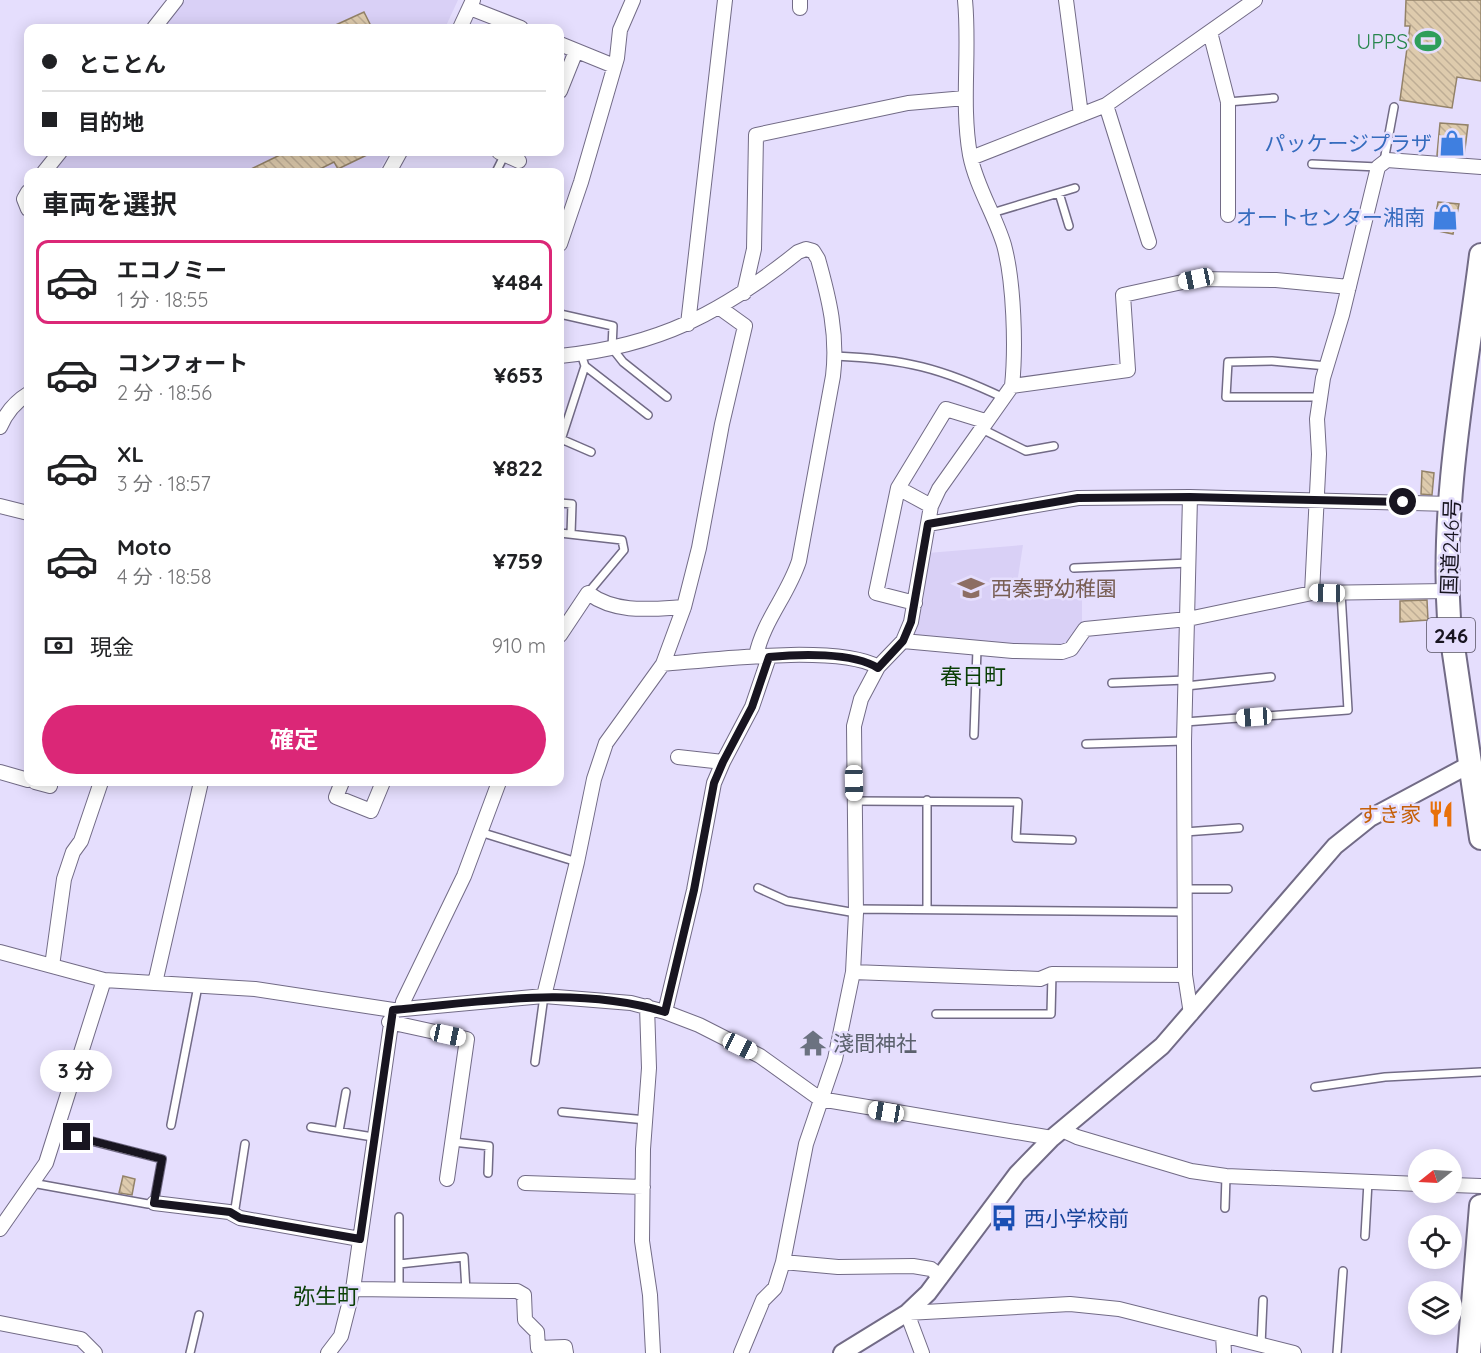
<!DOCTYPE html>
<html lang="ja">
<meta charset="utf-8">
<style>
body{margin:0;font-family:Quicksand,"Noto Sans JP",sans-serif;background:#f6f6f6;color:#202124;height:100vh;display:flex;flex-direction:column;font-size:22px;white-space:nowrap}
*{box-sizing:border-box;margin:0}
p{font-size:20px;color:#757577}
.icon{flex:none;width:33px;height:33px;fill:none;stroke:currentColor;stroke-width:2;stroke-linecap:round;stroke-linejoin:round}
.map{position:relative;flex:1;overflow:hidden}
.details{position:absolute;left:24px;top:168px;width:540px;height:618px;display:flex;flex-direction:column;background:#fff;border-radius:12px;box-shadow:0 3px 15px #0003}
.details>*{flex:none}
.hud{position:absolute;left:24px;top:24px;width:540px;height:132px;border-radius:12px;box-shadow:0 3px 15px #0003;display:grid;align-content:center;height:132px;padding:0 18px;background:#fff}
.needle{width:39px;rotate:252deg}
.controls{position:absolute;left:1408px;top:1149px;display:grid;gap:12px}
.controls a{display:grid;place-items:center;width:54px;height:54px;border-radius:50%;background:#fff;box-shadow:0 3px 15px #0003;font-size:30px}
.end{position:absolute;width:27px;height:27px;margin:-14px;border:8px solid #181520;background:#fff;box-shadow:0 0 0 3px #fff}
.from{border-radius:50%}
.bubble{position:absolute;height:42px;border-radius:21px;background:#fff;box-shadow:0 3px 15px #0003;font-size:20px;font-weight:700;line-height:42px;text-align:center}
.car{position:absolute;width:18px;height:36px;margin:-18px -9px;border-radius:8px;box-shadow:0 0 4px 2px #0007;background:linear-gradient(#fff 24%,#345 0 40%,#fff 0 76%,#345 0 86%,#fff 0)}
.hud b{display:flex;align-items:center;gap:21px;height:57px;font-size:22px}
.hud b+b{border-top:2px solid #e0e0e0}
.hud i{width:15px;height:15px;background:#202124}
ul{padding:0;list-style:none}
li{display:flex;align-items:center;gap:18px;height:84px;margin:0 12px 9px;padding:0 6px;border:3px solid transparent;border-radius:12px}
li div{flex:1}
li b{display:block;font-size:22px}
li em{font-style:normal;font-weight:700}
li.selected{border-color:#db2777}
li>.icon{width:54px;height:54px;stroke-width:1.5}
h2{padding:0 18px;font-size:27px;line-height:72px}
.pay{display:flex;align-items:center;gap:15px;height:66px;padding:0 18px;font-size:22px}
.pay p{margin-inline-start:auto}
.action{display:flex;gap:12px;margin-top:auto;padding:12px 18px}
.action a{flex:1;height:69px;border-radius:36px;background:#db2777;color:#fff;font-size:24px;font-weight:700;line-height:69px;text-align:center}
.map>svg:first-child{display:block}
.built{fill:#d9d0f6}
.building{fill:url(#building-back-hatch);stroke:#938268;stroke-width:1.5}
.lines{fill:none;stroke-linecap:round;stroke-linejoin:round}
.service-casing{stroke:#726b86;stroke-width:10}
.minor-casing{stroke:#726b86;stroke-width:16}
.tertiary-casing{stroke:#726b86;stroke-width:20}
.trunk-casing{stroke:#726b86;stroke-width:26}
.service{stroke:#fff;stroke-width:7}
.minor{stroke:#fff;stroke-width:14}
.tertiary{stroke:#fff;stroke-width:16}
.trunk{stroke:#fff;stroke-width:22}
.route{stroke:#181520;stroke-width:8}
.labels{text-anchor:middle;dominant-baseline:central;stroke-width:5;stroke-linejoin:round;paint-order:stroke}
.shield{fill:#e5defd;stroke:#565162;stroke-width:1.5}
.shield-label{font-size:20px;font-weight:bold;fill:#181520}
.leisure-label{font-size:21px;fill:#27864d;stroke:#e5defd;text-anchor:end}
.shop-label{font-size:21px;fill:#366cbe;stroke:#e5defd;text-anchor:end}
.street-label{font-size:21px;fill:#181520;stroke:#e5defd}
.education-label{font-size:21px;fill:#785e54;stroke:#e5defd;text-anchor:start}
.food-label{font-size:21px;fill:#c56008;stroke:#e5defd;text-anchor:end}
.worship-label{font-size:21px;fill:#5b616d;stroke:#e5defd;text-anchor:start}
.transit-label{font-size:21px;fill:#164399;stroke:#e5defd;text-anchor:start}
.neighbourhood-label{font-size:22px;fill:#0a3f06;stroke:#e5defd}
</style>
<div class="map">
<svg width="1481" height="1353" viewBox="0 0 1481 1353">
<defs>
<pattern id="building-back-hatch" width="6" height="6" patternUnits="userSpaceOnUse" patternTransform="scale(1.5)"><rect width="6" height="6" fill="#decbad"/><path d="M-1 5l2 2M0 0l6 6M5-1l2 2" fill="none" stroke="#bead95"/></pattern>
</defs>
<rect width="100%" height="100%" fill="#e5defd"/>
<path class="built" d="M 185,0 L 458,0 L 445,28 L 163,28 Z
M 67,152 L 390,152 L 378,172 L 50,172 Z
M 1023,545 L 1018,577 L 1019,599 L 1082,599 L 1082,626 L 1069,646 L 1061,649 L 920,640 L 914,634 L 923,603 L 928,553 Z"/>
<path class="building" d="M 1406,0 L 1481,0 L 1481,81 L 1457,77 L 1452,108 L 1400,100 L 1410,26 L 1405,26 Z
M 364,12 L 372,28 L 329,28 Z
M 1440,123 L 1468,125 L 1464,157 L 1437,155 Z
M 286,152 L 373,152 L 338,169 L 334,162 L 314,172 L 245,172 Z
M 1438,202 L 1459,204 L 1453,234 L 1433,230 Z
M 1422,471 L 1434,473 L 1432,495 L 1421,494 Z
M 1427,600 L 1428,620 L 1400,622 L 1400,601 Z
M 808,1033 L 821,1036 L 817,1049 L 804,1046 Z
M 123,1176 L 135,1179 L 132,1195 L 119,1193 Z"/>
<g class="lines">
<g class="service-casing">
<path id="service" d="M 1228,102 L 1274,98
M 1384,161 L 1394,107
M 1312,164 L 1378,167
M 496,172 L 505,154
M 1059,193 L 1069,226
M 992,213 L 1075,188
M 560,314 L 613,326 L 612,348 L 623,362 L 667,397
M 581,354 L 585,366 L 648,415
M 835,356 C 905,359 941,368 1004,398
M 1320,397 L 1226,397 L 1228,362 L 1272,361 L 1327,366
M 982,429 L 1026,451 L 1054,446
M 561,439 L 591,452
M 560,443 L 585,366
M 560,503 L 572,504 L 571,534
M 560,533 L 622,540 L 624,550 L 588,593
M 1074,568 L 1189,563
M 1112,683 L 1186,680
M 1186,686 L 1271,677
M 1185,722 L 1348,710 L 1341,593
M 974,735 L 977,649
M 1086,744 L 1184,741
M 927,800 L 927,908
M 855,801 L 1018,802 L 1016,838 L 1072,840
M 480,832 L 577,862
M 1185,832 L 1239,828
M 758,888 L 787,901 L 856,913
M 1185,889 L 1228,889
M 856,909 L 1185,912
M 936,1014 L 1051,1014 L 1052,974
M 535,1062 L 544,996
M 1315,1087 L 1385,1077 L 1481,1072
M 562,1112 L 646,1120
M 171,1125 L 198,986
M 311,1127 L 373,1137
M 339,1131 L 346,1092
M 453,1142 L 489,1146 L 488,1173
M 32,1183 L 148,1204 L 154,1203 L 162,1159 L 56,1132
M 1225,1208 L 1226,1176
M 234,1215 L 245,1144
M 1365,1236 L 1368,1182
M 399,1264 L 464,1257 L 466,1291
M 399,1289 L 399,1217
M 1261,1345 L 1263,1300
M 190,1353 L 199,1315
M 1337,1353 L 1343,1271"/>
</g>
<g class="minor-casing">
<path id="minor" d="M 800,0 L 800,8
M 1066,0 L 1081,115
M 470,8 L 521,28
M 154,28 L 176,0
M 460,28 L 473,0
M 1210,32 L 1228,102 L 1228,215
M 560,44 L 614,66
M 560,91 L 576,51
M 1106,105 L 1149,242
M 499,152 L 519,161
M 971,158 L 1106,105 L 1255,0
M 44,172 L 60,152
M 389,172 L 400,152
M 28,192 L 24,199 L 28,209
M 560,244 L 581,182 L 617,58 L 620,30 L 633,0
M 744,293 L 754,249 L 756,135 L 908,103 L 965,98
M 688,324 L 725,0
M 560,356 C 658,346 722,313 798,252 L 806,249 L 813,251 L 818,259 C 829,298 838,335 833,376 L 799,561 C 788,595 763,621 756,656
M 1012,386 L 1128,370 L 1123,295 L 1196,279 L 1276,280 L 1349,287
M 0,427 C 6,413 15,402 28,394
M 898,488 L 931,506
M 1190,497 L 1184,741 L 1185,975 L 1191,1014
M 0,506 L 28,513
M 928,524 L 1078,498 L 1190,497 L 1450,504
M 1312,593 L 1319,454 L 1317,419 L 1323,378 L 1342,315 L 1378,167 L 1387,160 L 1481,167
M 915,603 L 876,593 L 898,488 L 946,409 L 985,421
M 560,635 L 588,593 C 616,614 651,609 684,607
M 903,641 L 1013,651 L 1062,652 L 1071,649 L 1085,629 L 1188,619 L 1312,593 L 1447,591
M 663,664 C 712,660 838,644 878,667
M 678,757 L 723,762
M 0,772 L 28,780
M 35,782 L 50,786
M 342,782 L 336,797 L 371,811 L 383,782
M 0,952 L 104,980 L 255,989 L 393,1010 L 544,996 L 631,1003 L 665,1012 L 699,1025 L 760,1056 L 820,1099 L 1052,1138
M 52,966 L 64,879 L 73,852 L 81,841 L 101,782
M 853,972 L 1040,979 L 1052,974 L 1185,975
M 155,983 L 201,782
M 544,996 L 577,862 L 594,779 L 606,743 L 663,664 L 684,607 L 699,548 L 722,424 L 745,326 L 720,308
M 647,1006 L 649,1068 L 643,1149 L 642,1241 L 650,1295 L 653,1353
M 402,1009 L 403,1002 L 464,876 L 499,782
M 665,1012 L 694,890 L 714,783 L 723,762 L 752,707 L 769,657
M 389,1022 L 467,1039 L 447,1179
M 1064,1131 L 1077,1137 L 1191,1171 L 1226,1176 L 1419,1184
M 525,1183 L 643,1187
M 1452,1185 L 1481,1186
M 154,1203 L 229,1212 L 240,1218 L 360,1239
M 0,1229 L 46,1163 L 104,980
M 783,1262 L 838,1267 L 913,1266 L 931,1269 L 941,1277
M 353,1289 L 517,1291 L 524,1295 L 525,1320 L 537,1332 L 538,1348 L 565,1347 L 566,1353
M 0,1323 L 81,1339 L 95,1353
M 1223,1335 L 1224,1353
M 328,1353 L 341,1336 L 353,1289 L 393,1010
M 741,1353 L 763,1300 L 775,1288 L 783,1262 L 806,1144 L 835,1059 L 853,972 L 856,913 L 854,726 L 861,699 L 878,667 L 903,641 L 911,622 L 931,506 L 939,489 L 1012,386 C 1016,348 1014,282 1004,245 C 995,215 976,186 970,155 C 961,104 970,52 965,0
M 922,1353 L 907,1313 L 1070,1304 L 1119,1309 L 1294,1353"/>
</g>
<g class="tertiary-casing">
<path id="tertiary" d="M 842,1353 L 907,1313 L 928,1293 L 1017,1174 L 1052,1138 L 1162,1046 L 1335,846 L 1370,818 L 1469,765"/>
</g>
<g class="trunk-casing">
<path id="trunk" d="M 1481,255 C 1466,374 1441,499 1449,619 L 1481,838
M 1469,1353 L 1481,1206"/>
</g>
<use href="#service" class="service"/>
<use href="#minor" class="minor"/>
<use href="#tertiary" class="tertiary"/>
<use href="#trunk" class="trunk"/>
</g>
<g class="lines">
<path class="route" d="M 77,1137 L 162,1159 L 154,1203 L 230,1212 L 240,1218 L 360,1239 L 393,1010 C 483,1002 576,985 665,1012 L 694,890 L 714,783 L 723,762 L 752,707 L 769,657 C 799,654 852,652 878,668 L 903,641 L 911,622 L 928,524 L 1078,498 L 1190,497 L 1403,502"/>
</g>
<defs>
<g id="stadium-bare" transform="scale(2.07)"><path d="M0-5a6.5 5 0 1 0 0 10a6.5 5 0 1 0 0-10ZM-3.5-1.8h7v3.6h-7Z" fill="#2e9e5b" stroke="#e5defd" stroke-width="2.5" paint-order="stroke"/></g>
<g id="shop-bare" transform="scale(2.07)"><path d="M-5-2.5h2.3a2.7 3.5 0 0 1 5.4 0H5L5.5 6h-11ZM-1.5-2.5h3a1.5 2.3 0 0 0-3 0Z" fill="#3f7fe0" stroke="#e5defd" stroke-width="2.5" paint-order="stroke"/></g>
<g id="school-bare" transform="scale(2.07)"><path d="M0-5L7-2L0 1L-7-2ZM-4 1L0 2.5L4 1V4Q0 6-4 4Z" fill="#8d6e63" stroke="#e5defd" stroke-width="2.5" paint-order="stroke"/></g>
<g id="restaurant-bare" transform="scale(2.07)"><path d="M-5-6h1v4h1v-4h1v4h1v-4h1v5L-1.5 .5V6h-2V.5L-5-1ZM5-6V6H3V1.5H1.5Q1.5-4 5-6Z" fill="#e8710a" stroke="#e5defd" stroke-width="2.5" paint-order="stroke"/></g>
<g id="temple-bare" transform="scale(2.07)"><path d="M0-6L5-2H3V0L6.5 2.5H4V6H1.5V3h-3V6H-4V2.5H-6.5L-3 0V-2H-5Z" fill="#6b7280" stroke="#e5defd" stroke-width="2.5" paint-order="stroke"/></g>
<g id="bus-bare" transform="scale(2.07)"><path d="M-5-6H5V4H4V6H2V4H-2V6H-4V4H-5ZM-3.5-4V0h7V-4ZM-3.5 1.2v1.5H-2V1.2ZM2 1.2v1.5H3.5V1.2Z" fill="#1a4fb4" stroke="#e5defd" stroke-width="2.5" paint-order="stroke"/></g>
</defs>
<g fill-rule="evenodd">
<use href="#stadium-bare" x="1428" y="41"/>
<use href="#shop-bare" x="1452" y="143"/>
<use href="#shop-bare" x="1445" y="217"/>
<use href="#school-bare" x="971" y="588"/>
<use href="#restaurant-bare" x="1441" y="814"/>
<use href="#temple-bare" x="813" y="1043"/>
<use href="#bus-bare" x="1004" y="1218"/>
</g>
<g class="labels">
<rect class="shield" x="1427" y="618" width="48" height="34" rx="4.5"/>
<g class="shield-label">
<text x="1451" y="635">246</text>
</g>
<g class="leisure-label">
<text x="1408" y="41">UPPS</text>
</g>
<g class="shop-label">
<text x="1432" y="143">パッケージプラザ</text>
<text x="1425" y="217">オートセンター湘南</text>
</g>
<g class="street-label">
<text transform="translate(1450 547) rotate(-88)">国道246号</text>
</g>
<g class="education-label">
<text x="991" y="588">西秦野幼稚園</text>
</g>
<g class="food-label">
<text x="1421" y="814">すき家</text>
</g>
<g class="worship-label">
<text x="833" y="1043">淺間神社</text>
</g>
<g class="transit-label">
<text x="1024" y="1218">西小学校前</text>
</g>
<g class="neighbourhood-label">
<text x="973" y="676">春日町</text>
<text x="326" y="1296">弥生町</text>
</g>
</g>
</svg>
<div class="controls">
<a><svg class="needle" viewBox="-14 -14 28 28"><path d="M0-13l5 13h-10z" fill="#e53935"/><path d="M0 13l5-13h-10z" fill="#757577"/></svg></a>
<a><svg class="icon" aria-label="locate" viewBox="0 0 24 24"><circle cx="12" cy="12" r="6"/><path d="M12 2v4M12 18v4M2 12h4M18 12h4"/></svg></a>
<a><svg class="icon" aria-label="layers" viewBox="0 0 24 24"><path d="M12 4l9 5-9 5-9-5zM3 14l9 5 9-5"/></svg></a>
</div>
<i class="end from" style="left:1403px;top:502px"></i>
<i class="end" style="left:77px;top:1137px"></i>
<div class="bubble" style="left:40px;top:1050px;width:72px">3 分</div>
<i class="car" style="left:1196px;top:279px;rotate:258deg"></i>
<i class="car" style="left:1327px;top:593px;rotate:271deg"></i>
<i class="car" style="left:1254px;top:717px;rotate:266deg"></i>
<i class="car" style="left:854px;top:783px;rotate:179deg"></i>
<i class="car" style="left:448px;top:1035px;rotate:102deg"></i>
<i class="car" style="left:740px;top:1046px;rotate:116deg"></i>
<i class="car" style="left:886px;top:1112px;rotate:280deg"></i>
<div class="hud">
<b><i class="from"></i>とことん</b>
<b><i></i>目的地</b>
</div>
<section class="details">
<h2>車両を選択</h2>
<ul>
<li class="selected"><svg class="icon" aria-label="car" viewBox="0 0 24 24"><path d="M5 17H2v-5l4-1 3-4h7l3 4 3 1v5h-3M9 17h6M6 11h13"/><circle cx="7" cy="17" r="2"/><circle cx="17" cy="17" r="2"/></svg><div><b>エコノミー</b><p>1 分 · 18:55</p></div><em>¥484</em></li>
<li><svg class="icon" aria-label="car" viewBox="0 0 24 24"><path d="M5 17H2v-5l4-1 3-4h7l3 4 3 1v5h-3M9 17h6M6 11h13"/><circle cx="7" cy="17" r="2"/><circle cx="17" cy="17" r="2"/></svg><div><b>コンフォート</b><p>2 分 · 18:56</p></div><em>¥653</em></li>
<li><svg class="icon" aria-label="car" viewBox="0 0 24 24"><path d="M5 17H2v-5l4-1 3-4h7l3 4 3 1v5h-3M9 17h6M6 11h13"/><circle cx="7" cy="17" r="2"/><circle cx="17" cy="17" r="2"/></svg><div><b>XL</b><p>3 分 · 18:57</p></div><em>¥822</em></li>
<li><svg class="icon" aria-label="car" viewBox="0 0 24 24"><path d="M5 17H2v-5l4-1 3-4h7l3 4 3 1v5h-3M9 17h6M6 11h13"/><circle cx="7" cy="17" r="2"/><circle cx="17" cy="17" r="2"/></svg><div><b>Moto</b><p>4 分 · 18:58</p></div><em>¥759</em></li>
</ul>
<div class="pay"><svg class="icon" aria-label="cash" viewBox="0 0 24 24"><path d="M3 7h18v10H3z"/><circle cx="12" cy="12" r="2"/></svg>現金<p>910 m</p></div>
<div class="action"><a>確定</a></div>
</section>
</div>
